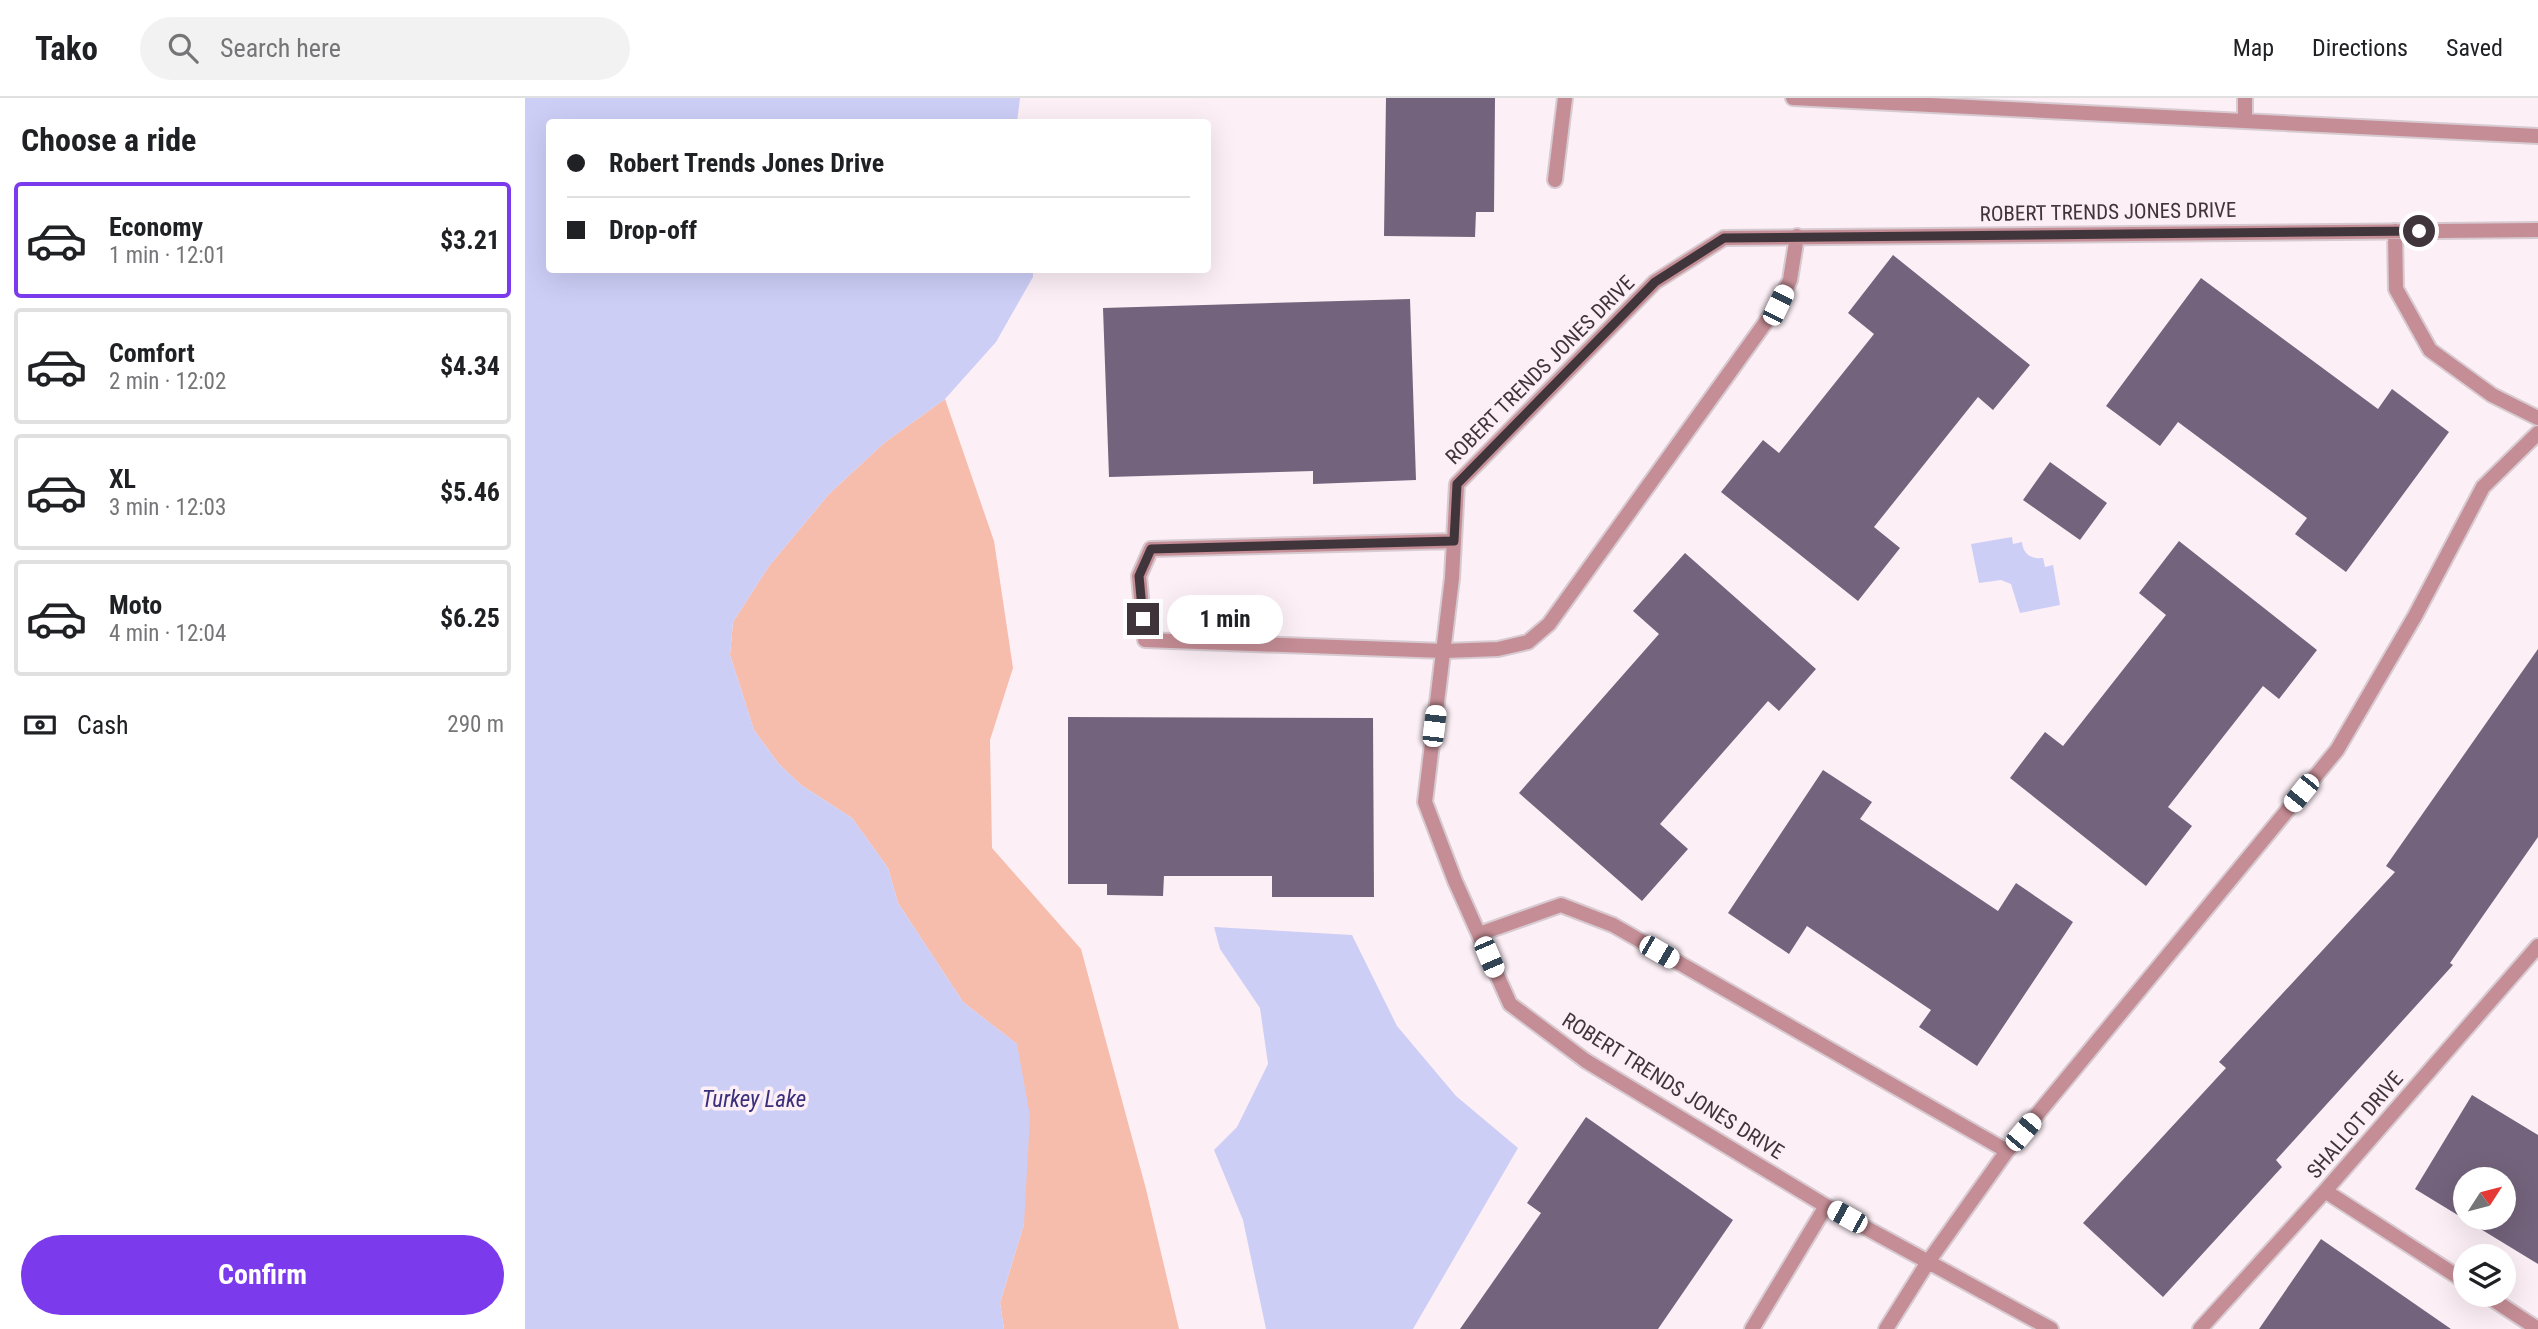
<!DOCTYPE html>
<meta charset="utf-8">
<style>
body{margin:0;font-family:"Roboto Condensed",sans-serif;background:#f2f2f2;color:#202124;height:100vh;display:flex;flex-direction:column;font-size:26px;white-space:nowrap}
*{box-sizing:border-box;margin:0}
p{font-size:23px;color:#757577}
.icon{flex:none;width:38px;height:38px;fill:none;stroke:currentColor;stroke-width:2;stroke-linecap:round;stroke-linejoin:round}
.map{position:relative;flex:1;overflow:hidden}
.sheet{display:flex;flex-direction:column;background:#fff;width:525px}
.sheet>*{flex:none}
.top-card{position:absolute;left:21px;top:21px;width:665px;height:154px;border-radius:7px;box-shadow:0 7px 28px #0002;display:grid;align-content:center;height:154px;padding:0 21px;background:#fff}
.needle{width:46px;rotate:54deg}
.buttons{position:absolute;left:1928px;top:1069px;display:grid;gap:14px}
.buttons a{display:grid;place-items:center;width:63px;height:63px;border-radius:50%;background:#fff;box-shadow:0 7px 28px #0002;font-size:35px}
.end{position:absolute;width:32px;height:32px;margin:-16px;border:9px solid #41353c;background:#fff;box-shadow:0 0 0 4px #fff}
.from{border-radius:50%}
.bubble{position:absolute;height:49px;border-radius:24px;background:#fff;box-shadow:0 7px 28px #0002;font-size:23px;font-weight:700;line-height:49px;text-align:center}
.car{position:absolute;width:21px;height:42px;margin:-21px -10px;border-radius:9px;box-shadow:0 0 5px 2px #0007;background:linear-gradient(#fff 24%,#345 0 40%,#fff 0 76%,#345 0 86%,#fff 0)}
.top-card b{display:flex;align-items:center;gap:24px;height:66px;font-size:26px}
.top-card b+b{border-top:2px solid #e0e0e0}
.top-card i{width:18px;height:18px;background:#202124}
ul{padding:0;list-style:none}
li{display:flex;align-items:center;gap:21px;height:116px;margin:0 14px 10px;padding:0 7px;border:4px solid #e0e0e0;border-radius:7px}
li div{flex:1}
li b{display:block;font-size:26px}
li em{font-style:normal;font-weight:700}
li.selected{border-color:#7c3aed}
li>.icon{width:63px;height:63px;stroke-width:1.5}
h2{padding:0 21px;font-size:32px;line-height:84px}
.pay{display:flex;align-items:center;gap:18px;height:77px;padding:0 21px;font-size:26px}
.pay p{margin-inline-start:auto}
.primary-button{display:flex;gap:14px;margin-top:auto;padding:14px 21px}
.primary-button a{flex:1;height:80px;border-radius:42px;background:#7c3aed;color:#fff;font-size:28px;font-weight:700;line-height:80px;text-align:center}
header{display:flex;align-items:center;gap:42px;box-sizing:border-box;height:98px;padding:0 35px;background:#fff;border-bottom:2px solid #e0e0e0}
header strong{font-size:33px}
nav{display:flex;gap:38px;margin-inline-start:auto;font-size:24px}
.search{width:490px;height:63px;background:#f2f2f2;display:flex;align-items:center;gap:18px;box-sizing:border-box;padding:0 24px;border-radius:38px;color:#757577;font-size:26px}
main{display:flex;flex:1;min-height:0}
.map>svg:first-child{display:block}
.green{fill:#f6bdac}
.water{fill:#cdcef6}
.building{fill:#73637c;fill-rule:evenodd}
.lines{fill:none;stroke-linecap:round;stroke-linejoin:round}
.service-casing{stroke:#d7cad1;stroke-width:18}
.minor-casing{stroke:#d7cad1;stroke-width:18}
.service{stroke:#c58d95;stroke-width:14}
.minor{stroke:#c58d95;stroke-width:14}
.route{stroke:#41353c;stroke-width:9}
.labels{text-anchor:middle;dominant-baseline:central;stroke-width:7;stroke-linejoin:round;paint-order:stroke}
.street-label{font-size:21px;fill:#41353c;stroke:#fceff6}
.water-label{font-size:23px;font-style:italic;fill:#3a2f7b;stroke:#fceff6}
</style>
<header>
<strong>Tako</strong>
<div class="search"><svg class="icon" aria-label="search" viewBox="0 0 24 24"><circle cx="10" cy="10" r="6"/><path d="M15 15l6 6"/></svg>Search here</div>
<nav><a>Map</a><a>Directions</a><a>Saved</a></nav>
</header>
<main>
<section class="sheet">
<h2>Choose a ride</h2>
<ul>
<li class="selected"><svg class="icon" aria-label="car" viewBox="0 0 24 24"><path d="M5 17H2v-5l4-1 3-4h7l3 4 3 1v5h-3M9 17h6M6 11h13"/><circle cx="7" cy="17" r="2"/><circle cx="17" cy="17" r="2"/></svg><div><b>Economy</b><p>1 min · 12:01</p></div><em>$3.21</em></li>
<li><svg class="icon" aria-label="car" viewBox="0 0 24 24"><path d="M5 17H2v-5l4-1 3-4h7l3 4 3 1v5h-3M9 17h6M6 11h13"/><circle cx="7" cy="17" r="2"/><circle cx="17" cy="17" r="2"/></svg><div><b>Comfort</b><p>2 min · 12:02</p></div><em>$4.34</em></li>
<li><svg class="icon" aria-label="car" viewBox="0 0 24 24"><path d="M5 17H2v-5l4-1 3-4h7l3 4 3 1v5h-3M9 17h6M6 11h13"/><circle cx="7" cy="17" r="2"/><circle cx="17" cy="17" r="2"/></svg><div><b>XL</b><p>3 min · 12:03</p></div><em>$5.46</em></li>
<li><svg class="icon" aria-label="car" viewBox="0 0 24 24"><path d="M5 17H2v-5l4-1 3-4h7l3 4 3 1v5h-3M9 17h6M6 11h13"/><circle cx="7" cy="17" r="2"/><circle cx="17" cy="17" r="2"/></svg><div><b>Moto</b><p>4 min · 12:04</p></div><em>$6.25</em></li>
</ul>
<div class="pay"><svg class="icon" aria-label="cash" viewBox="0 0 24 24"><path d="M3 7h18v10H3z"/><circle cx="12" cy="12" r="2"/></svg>Cash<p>290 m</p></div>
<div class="primary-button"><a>Confirm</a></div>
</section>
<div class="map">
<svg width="2013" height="1231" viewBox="0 0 2013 1231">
<rect width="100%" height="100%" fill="#fceff6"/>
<path class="green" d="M 420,301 L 469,443 L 488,570 L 465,642 L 467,750 L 556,851 L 621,1091 L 654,1231 L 479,1231 L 475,1205 L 499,1126 L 492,946 L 438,904 L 373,805 L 363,770 L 327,720 L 276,687 L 253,665 L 229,632 L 205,557 L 208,524 L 244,468 L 304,396 L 359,345 Z"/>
<path class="water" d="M 0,0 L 495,0 L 492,24 L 24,24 L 24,172 L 508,172 L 508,179 L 471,244 L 420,301 L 359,345 L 304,396 L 244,468 L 208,524 L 205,557 L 229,632 L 253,665 L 276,687 L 327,720 L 363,770 L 373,805 L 438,904 L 492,946 L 505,1018 L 499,1126 L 475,1205 L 479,1231 L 0,1231 Z
M 1487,439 L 1488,446 L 1497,444 C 1498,457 1507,461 1518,460 L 1520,469 L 1528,467 L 1535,507 L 1495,515 L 1486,486 L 1476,482 L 1454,485 L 1446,446 Z
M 689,829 L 827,837 L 872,928 L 931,998 L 993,1050 L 888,1231 L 741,1231 L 718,1122 L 689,1052 L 712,1029 L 743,966 L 735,910 L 695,851 Z"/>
<path class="building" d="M 861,0 L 970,0 L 969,114 L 951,114 L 950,139 L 859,138 Z
M 1368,157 L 1505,267 L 1468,312 L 1453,299 L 1349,429 L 1375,450 L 1333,503 L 1196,394 L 1238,342 L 1254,355 L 1349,236 L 1323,215 Z
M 1676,180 L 1853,311 L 1867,291 L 1924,334 L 1821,474 L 1770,436 L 1782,420 L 1653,324 L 1635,348 L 1581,308 Z
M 885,201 L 891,382 L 788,386 L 788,373 L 584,379 L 578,210 Z
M 1525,364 L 1582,405 L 1555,442 L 1498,402 Z
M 1654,443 L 1792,552 L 1754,601 L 1738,588 L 1643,709 L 1667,728 L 1621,788 L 1485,680 L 1520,634 L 1538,648 L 1641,517 L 1614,495 Z
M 1160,455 L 1291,571 L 1254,613 L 1243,603 L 1135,726 L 1163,751 L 1117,803 L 994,695 L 1134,536 L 1108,513 Z
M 2013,551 L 2013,739 L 1925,865 L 1928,867 L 1751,1062 L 1757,1069 L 1638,1199 L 1558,1125 L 1701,970 L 1694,964 L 1870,774 L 1861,768 Z
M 543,619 L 848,620 L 849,799 L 747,799 L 747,778 L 639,778 L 638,798 L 582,797 L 582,786 L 543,786 Z
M 1298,672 L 1347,704 L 1335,721 L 1473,813 L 1491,785 L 1548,824 L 1452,968 L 1394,929 L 1406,912 L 1282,828 L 1264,856 L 1203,815 Z
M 1947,997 L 2013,1037 L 2013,1166 L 1890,1091 ZM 1941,1082 L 1979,1082 L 1979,1120 L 1941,1120 Z
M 1061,1019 L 1208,1122 L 1133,1231 L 935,1231 L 1016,1115 L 1002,1105 Z
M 1796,1141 L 1926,1231 L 1734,1231 Z"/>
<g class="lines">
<g class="service-casing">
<path id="service" d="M 1268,0 L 2013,38
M 1720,23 L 1720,0
M 1030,82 L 1040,0
M 919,553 L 973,551 L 1003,544 L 1024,526 L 1253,207 L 1265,182 L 1272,138"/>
</g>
<g class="minor-casing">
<path id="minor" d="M 1870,133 L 1871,191 L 1905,252 L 1967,297 L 2013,320
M 919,553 L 620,542 L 614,478 L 626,451 L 929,443
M 954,836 L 1036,807 L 1088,827 L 1482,1053
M 1800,1093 L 1941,1184
M 1961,1197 L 2013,1231
M 1227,1231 L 1301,1108
M 1361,1231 L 1403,1164 L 1482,1053 L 1812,652 L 1890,518 L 1958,389 L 2013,335
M 1526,1231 L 1301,1108 L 1061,963 L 985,906 L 930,783 L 900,704 L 927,480 L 932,386 L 1130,184 L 1199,140 L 2013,132
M 1675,1231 L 1800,1093 L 2013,848"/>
</g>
<use href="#service" class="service"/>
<use href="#minor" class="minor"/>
</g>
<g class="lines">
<path class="route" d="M 618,521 L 614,478 L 626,451 L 929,443 L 932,386 L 1130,184 L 1199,140 L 1894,133"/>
</g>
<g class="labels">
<g class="street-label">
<text transform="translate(1583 114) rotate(-1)">ROBERT TRENDS JONES DRIVE</text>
<text transform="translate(1015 272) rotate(-45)">ROBERT TRENDS JONES DRIVE</text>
<text transform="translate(1148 988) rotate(32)">ROBERT TRENDS JONES DRIVE</text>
<text transform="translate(1830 1027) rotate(-49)">SHALLOT DRIVE</text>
</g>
<g class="water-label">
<text x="229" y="1001">Turkey Lake</text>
</g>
</g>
</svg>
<div class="buttons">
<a><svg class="needle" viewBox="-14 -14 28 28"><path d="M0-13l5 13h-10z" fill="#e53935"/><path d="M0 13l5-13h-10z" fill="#757577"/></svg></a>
<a><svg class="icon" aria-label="layers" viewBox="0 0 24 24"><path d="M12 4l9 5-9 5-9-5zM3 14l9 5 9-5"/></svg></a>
</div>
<i class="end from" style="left:1894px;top:133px"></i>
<i class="end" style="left:618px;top:521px"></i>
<div class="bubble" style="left:642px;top:497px;width:116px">1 min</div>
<i class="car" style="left:1253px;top:207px;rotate:26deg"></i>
<i class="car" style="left:909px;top:628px;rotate:7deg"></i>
<i class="car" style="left:1776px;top:695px;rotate:219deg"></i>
<i class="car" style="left:1134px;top:854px;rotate:120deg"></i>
<i class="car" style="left:964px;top:859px;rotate:157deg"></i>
<i class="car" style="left:1498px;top:1034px;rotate:40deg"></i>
<i class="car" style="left:1322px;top:1119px;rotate:299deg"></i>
<div class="top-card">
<b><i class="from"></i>Robert Trends Jones Drive</b>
<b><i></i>Drop-off</b>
</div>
</div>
</main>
